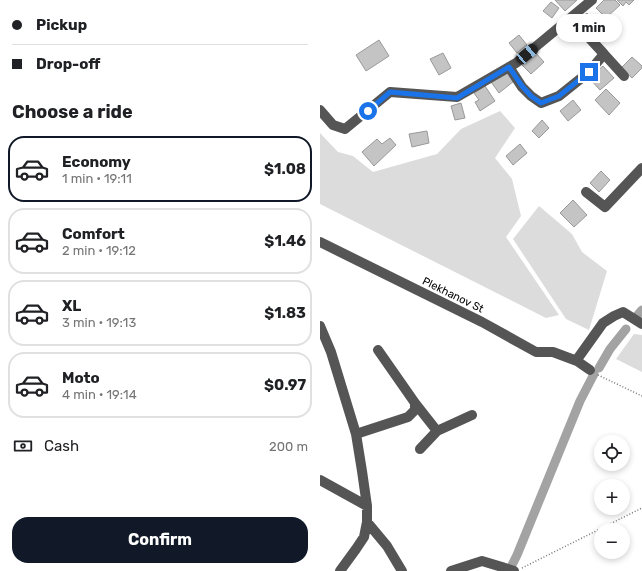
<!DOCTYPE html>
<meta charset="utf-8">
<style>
body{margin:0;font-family:Rubik,sans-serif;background:#f2f2f2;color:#202124;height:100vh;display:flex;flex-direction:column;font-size:15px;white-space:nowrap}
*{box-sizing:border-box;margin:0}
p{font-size:13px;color:#757577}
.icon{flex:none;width:22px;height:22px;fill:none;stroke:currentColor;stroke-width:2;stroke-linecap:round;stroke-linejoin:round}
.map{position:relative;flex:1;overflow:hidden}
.side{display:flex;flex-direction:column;background:#fff;width:320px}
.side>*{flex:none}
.top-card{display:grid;align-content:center;height:88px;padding:0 12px;background:#fff}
.buttons{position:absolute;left:274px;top:435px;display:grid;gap:8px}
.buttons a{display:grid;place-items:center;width:36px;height:36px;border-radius:50%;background:#fff;box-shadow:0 2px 6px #0003;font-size:20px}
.end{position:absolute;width:18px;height:18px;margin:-9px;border:5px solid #1a73e8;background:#fff;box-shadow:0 0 0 2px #fff}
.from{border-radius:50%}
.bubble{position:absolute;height:28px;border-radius:14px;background:#fff;box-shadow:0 2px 6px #0003;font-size:13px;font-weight:700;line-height:28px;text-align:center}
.car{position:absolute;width:12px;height:24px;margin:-12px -6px;border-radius:5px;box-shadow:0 0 3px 1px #0007;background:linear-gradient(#222 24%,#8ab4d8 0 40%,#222 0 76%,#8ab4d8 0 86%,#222 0)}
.top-card b{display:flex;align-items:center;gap:14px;height:38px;font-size:15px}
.top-card b+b{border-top:1px solid #e0e0e0}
.top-card i{width:10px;height:10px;background:#202124}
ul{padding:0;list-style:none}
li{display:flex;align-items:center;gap:12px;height:66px;margin:0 8px 6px;padding:0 4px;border:2px solid #e0e0e0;border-radius:16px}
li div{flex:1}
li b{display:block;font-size:15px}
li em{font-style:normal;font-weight:700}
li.on{border-color:#111827}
li>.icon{width:36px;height:36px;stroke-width:1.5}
h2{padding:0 12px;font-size:18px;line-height:48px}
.pay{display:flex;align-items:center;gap:10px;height:44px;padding:0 12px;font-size:15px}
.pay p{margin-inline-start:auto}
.button{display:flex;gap:8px;margin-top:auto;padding:8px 12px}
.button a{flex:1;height:46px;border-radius:16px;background:#111827;color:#fff;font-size:16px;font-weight:700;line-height:46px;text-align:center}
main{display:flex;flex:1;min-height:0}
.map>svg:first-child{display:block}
.green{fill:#dcdcdc}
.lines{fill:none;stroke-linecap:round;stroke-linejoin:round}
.canal{stroke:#a3a3a3;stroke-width:9}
.building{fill:#c4c4c4;stroke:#999}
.path{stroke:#777;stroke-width:1.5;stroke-dasharray:1 2;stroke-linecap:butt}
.minor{stroke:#555;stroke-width:10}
.route{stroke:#1a73e8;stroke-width:5}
.labels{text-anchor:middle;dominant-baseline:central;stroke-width:3;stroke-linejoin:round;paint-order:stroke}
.street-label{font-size:11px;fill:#000;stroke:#fff}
</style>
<main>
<section class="side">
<div class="top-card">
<b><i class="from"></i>Pickup</b>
<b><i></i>Drop-off</b>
</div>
<h2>Choose a ride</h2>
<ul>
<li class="on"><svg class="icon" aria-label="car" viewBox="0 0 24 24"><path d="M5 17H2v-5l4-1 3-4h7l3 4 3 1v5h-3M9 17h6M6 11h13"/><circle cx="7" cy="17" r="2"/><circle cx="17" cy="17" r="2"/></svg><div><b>Economy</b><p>1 min · 19:11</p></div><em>$1.08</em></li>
<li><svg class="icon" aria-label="car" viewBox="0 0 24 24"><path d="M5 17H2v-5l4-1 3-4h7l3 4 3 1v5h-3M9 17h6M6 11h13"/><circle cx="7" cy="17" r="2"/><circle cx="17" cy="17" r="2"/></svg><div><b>Comfort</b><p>2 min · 19:12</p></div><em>$1.46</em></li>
<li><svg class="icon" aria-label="car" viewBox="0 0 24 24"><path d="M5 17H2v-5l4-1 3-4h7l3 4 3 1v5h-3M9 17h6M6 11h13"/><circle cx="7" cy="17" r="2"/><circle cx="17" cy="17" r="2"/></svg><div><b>XL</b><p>3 min · 19:13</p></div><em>$1.83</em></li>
<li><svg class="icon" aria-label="car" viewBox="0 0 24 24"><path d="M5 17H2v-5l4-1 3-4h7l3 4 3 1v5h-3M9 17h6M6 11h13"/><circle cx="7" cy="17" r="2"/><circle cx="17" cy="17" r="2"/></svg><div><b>Moto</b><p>4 min · 19:14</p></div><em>$0.97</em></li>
</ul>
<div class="pay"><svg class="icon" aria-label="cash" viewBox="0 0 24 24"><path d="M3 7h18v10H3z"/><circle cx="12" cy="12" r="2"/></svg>Cash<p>200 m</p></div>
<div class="button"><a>Confirm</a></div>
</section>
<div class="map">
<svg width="322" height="571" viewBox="0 0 322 571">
<rect width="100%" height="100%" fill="#fff"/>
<path class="green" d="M 180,111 L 195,128 L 175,158 L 192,179 L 201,216 L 186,237 L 239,315 L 226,318 L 0,204 L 0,133 L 18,152 L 33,156 L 53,172 L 117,154 L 141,129 Z
M 219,206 L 252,234 L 262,252 L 287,271 L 269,330 L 246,319 L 193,239 Z
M 314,334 L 322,335 L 322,372 L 296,359 Z"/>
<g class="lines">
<path class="canal" d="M 315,318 L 322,310
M 279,368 L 290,349 L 306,329
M 189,571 L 197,555 L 260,401 L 274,374"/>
</g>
<path class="building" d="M 235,0 L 257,0 L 245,11 Z
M 284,0 L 295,0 L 300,5 L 286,18 L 276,8 Z
M 297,0 L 314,0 L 309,5 L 306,2 L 303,6 Z
M 231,2 L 239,8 L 232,18 L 223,11 Z
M 267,13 L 275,23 L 265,31 L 257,21 Z
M 199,35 L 207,45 L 197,53 L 189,43 Z
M 59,40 L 69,56 L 46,71 L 36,55 Z
M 215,52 L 224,62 L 211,74 L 201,64 Z
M 123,53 L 131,68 L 119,75 L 110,59 Z
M 312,57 L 322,66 L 322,68 L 312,78 L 301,68 Z
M 283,66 L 294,78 L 280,90 L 269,78 Z
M 184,67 L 194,81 L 179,93 L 169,79 Z
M 165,86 L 175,101 L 160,111 L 155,102 L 159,100 L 154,93 Z
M 286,89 L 300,103 L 289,115 L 275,100 Z
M 253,100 L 261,110 L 248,121 L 240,111 Z
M 141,103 L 145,118 L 135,120 L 131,106 Z
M 222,120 L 229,128 L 219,138 L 212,131 Z
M 107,131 L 109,143 L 92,147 L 89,134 Z
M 70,138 L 76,145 L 54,166 L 42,152 L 57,139 L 62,144 Z
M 200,144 L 207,153 L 193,165 L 186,156 Z
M 281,171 L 290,180 L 279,192 L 270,183 Z
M 253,200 L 267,215 L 254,227 L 240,213 Z"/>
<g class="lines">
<path class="path" d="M 278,375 L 322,396
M 202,568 L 322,508"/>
<path class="minor" d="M 284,54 L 304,76
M 189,67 L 202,87 L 211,96 L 221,103 L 239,96 L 269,72 L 284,54 L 251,18
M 0,110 L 13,125 L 25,129 L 70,92 L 137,97 L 196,63 L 272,0
M 266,192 L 285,207 L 322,168
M 0,242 L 162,322 L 216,352 L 233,352 L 257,361
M 0,326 L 11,352 L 36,434 L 42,471 L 47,506 L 47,522 L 44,537 L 36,549 L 20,571
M 270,370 L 257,361 L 258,358 L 283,323 L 294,316 L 303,312 L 322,324
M 95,403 L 117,431 L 100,449
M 117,431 L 152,415
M 36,434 L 88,417 L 95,410 L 95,403 L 58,350
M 0,480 L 47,506
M 47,522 L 67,546 L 82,571
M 131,571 L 162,561 L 182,567 L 194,571"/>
</g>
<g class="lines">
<path class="route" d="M 48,111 L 70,92 L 137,98 L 189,67 L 202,86 L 211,96 L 221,103 L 239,96 L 269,72"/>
</g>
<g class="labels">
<g class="street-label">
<text transform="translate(133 295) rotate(26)">Plekhanov St</text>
</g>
</g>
</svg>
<div class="buttons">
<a><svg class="icon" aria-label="locate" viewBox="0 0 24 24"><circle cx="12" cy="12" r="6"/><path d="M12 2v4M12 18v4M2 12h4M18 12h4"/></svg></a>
<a>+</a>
<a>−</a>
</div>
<i class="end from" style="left:48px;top:111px"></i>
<i class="end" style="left:269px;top:72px"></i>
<div class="bubble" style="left:236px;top:14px;width:66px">1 min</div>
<i class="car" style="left:207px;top:54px;rotate:50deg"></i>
</div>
</main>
